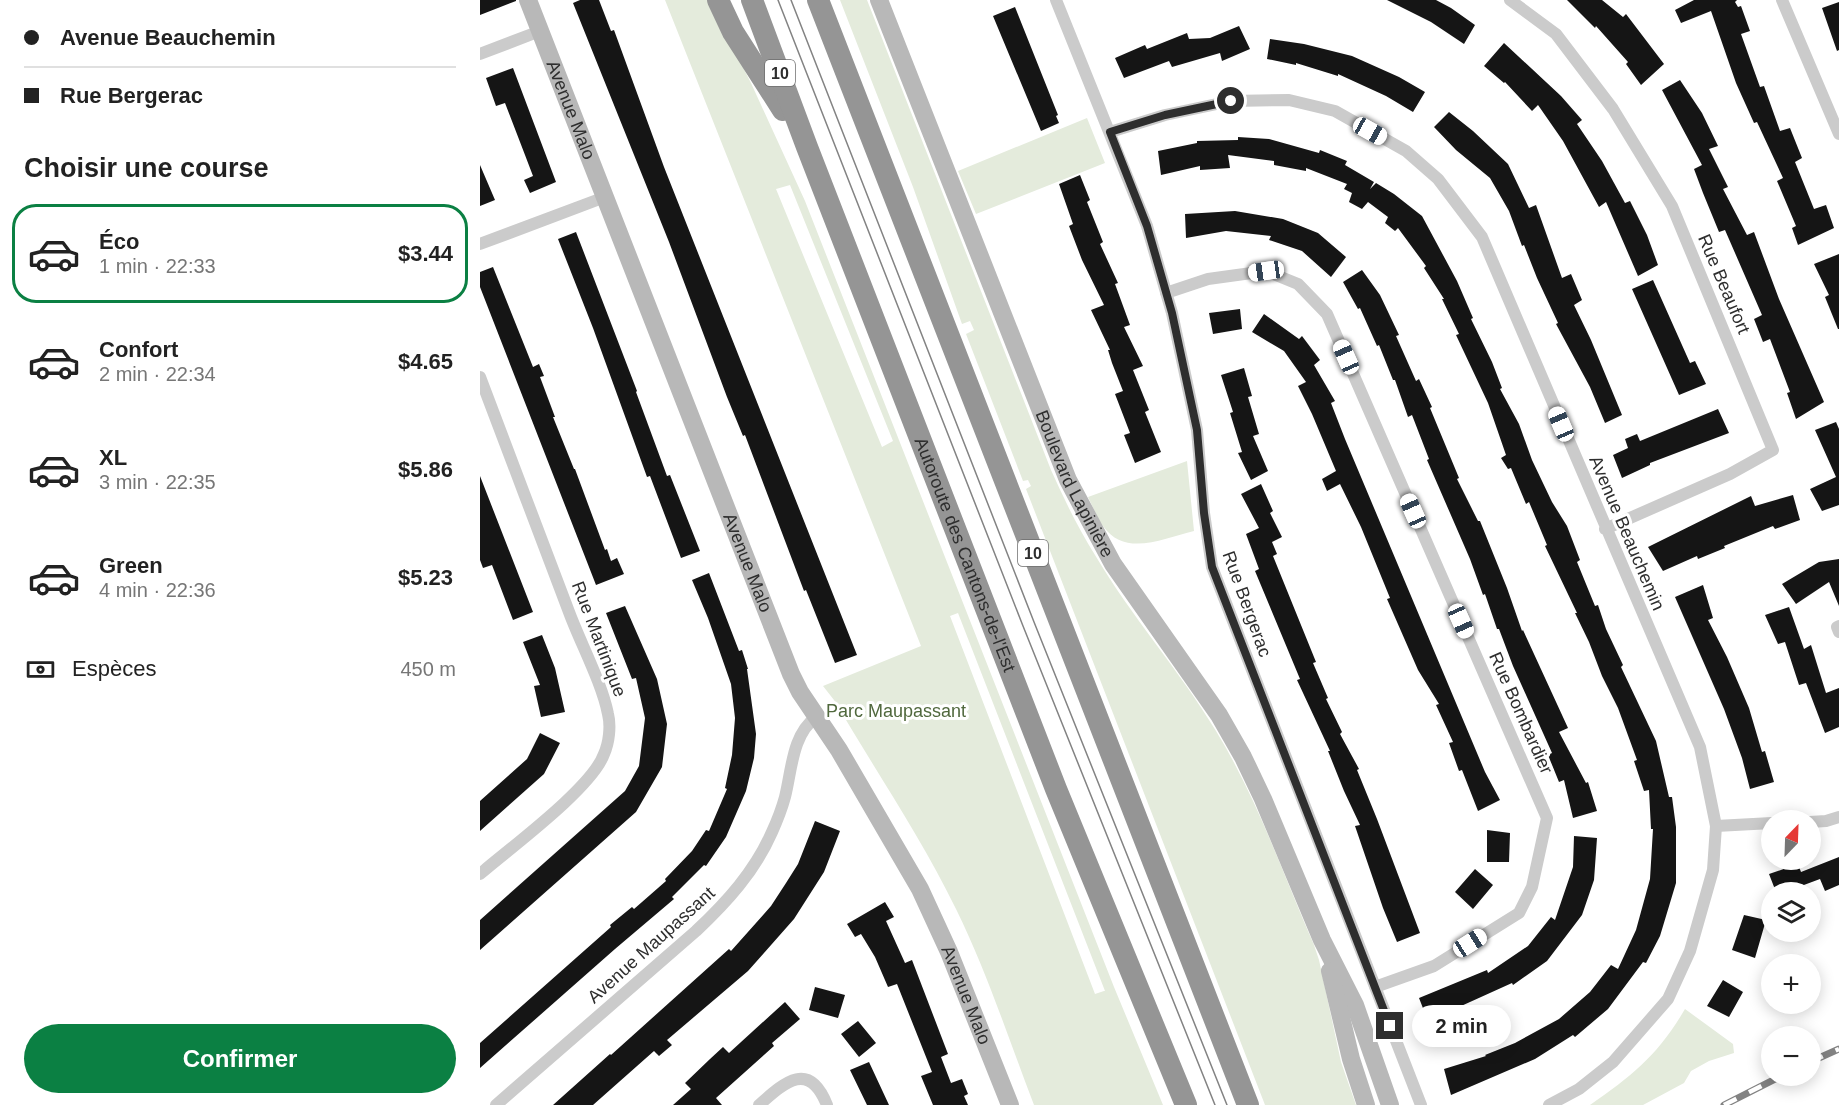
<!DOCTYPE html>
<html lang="fr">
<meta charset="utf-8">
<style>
body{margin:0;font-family:Helvetica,sans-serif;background:#f6f6f6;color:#222;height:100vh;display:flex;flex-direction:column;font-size:22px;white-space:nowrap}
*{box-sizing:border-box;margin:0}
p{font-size:20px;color:#767676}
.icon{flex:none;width:33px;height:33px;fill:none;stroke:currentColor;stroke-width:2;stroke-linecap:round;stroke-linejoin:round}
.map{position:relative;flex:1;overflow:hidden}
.panel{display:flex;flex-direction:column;background:#fff;width:480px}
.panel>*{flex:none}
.banner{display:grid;align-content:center;height:132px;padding:0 24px;background:#fff}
.needle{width:39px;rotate:23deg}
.controls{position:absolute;left:1281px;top:810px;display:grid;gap:12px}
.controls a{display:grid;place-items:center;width:60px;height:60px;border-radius:50%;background:#fff;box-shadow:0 3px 15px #0003;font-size:30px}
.end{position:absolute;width:27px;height:27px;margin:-14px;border:8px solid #2e2e2e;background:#fff;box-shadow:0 0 0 3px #fff}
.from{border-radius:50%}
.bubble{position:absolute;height:42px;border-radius:21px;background:#fff;box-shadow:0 3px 15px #0003;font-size:20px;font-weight:700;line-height:42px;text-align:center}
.car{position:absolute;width:18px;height:36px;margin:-18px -9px;border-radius:8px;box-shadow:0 0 4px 2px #0007;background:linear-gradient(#fff 24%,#345 0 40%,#fff 0 76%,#345 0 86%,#fff 0)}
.banner b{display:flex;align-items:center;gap:21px;height:57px;font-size:22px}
.banner b+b{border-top:2px solid #e0e0e0}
.banner i{width:15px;height:15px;background:#222}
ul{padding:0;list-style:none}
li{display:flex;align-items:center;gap:18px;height:99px;margin:0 12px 9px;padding:0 12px;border:3px solid transparent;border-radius:24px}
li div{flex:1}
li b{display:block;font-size:22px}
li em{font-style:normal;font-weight:700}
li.on{border-color:#0b8043}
li>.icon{width:54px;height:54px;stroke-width:1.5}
h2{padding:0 24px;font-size:27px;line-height:72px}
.pay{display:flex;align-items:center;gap:15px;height:66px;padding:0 24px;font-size:22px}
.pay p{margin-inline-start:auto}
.action{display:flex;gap:12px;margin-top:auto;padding:12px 24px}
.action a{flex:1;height:69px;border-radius:36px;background:#0b8043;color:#fff;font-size:24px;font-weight:700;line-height:69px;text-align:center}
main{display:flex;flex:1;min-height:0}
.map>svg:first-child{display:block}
.green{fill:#e4ebdc;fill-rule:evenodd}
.building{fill:#151515}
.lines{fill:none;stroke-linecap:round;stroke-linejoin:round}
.street{stroke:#cbcbcb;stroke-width:12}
.secondary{stroke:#b8b8b8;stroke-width:18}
.highway{stroke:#959595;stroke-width:22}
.tram{stroke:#838383;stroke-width:1.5}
.rail-casing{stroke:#838383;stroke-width:7}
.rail{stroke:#fff;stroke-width:4.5;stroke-dasharray:14;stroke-linecap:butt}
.route{stroke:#2e2e2e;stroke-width:8}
.labels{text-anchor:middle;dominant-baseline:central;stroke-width:6;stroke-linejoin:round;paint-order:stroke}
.shield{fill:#fff;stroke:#6d6d6d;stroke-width:1.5}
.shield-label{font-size:16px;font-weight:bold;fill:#2e2e2e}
.street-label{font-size:18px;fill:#2e2e2e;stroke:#fff}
.park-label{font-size:18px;fill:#50683d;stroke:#fff}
</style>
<main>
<section class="panel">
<div class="banner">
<b><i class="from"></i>Avenue Beauchemin</b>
<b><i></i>Rue Bergerac</b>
</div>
<h2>Choisir une course</h2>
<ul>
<li class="on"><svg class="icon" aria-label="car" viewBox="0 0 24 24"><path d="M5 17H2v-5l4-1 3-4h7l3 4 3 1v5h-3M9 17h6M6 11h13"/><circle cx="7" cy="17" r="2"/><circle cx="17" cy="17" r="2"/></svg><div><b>Éco</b><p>1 min · 22:33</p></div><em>$3.44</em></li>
<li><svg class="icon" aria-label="car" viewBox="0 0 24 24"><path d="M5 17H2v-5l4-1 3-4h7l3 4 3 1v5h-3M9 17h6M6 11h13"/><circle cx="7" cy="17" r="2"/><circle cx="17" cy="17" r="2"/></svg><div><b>Confort</b><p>2 min · 22:34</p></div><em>$4.65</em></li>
<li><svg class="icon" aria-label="car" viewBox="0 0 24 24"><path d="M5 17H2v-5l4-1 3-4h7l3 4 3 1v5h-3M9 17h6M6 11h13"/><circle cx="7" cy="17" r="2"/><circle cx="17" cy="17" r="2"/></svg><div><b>XL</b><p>3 min · 22:35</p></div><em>$5.86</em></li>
<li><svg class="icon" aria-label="car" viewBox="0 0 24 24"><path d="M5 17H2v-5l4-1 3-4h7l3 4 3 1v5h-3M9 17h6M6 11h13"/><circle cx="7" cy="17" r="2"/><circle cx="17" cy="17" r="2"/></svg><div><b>Green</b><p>4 min · 22:36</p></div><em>$5.23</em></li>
</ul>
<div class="pay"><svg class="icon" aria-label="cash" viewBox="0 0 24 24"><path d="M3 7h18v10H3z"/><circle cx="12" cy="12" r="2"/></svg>Espèces<p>450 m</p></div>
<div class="action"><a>Confirmer</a></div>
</section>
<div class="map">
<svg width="1359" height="1105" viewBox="0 0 1359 1105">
<rect width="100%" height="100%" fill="#fff"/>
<path class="green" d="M 185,0 L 229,0 L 271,83 L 325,201 L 634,987 L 683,1105 L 554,1105 C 529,1040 507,972 476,909 C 441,837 395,770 354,700 L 343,686 L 441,646 ZM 310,185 L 413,441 L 402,447 L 296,189 ZM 478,613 L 625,991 L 624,991 L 615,994 L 470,616 Z
M 360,0 L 387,0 L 571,470 C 584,499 598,528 615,555 C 651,616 699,670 736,731 C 777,798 803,874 834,945 L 839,960 L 861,1062 L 876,1105 L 785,1105 L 546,489 L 551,486 L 548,480 L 543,481 L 486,334 L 494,330 L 490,321 L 482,324 L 433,187 Z
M 607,118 L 625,163 L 496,214 L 478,171 Z
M 707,461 L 714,531 C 684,538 645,558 623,526 C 617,518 613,507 608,497 Z
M 1205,1009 L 1253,1044 L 1254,1053 L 1229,1061 L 1211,1071 L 1204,1083 L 1163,1105 L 1110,1105 C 1153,1075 1178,1055 1205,1009 Z"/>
<path class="building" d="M 0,0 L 36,0 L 36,1 L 0,15 Z
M 100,0 L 119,0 L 131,31 L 134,30 L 184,167 L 377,655 L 355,663 L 326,590 L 324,591 L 265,435 L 263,436 L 247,397 L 189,242 L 93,3 Z
M 907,0 L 956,0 L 971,8 L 995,25 L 984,44 L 951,22 Z
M 1087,0 L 1122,0 L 1143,17 L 1146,14 L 1184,64 L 1161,85 L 1146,64 L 1148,62 L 1116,26 L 1115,28 Z
M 1214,0 L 1257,0 L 1255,2 L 1258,7 L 1261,6 L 1270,31 L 1261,34 L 1280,87 L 1284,86 L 1300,131 L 1310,128 L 1322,158 L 1315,162 L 1334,209 L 1346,205 L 1354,228 L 1318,245 L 1312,228 L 1316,226 L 1297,181 L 1303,178 L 1277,122 L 1274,123 L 1256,83 L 1231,11 L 1201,23 L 1195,10 Z
M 1359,2 L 1359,50 L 1357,51 L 1342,8 Z
M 535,7 L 578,115 L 576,116 L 579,123 L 561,131 L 513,16 Z
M 759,26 L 770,49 L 742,61 L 740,53 L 692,67 L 689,61 L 644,78 L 635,58 L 665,45 L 667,49 L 707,33 L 709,39 L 730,38 Z
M 790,39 L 824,44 L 872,56 L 919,77 L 945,92 L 933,112 L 906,96 L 858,74 L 858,76 L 816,63 L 816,65 L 787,59 Z
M 1024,43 L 1081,96 L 1102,120 L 1097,124 L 1122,161 L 1145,203 L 1150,201 L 1167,235 L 1178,265 L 1158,276 L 1126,202 L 1119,207 L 1083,141 L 1058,105 L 1052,111 L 1025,82 L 1024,83 L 1004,66 Z
M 33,68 L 76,182 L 50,193 L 44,180 L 53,176 L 45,155 L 25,103 L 16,106 L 6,78 Z
M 1200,80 L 1222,113 L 1238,146 L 1229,149 L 1248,187 L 1243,189 L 1267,235 L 1274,232 L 1299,299 L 1344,402 L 1316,419 L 1307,393 L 1310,392 L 1290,339 L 1283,342 L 1274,319 L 1282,315 L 1245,230 L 1239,232 L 1223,193 L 1214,169 L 1222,165 L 1182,90 Z
M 969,112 L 993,131 L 1028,164 L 1049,208 L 1056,205 L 1082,278 L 1091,274 L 1102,300 L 1094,305 L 1111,340 L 1142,415 L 1125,423 L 1110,387 L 1076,324 L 1078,323 L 1057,278 L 1044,245 L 1042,246 L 1029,211 L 1010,178 L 976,150 L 954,127 Z
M 758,137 L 789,139 L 839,153 L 840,150 L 867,161 L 865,165 L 894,182 L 890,189 L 896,183 L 914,194 L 942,216 L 977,281 L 993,318 L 991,319 L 1012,362 L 1022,388 L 1020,389 L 1039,424 L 1052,460 L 1072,502 L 1087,526 L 1100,560 L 1097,562 L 1115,606 L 1118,605 L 1126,629 L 1143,665 L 1141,667 L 1176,741 L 1189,797 L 1192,797 L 1196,827 L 1196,883 L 1180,936 L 1166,963 L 1163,962 L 1128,1009 L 1095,1037 L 1093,1035 L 1055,1059 L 971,1095 L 964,1069 L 1006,1056 L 1005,1055 L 1035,1043 L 1079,1019 L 1110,992 L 1131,965 L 1138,969 L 1156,930 L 1170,879 L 1173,829 L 1171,829 L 1169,790 L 1164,791 L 1154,761 L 1157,760 L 1138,708 L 1122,676 L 1109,642 L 1095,613 L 1097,613 L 1065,546 L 1067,545 L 1049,502 L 1046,504 L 1031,468 L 1028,469 L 1021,458 L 1026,455 L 1008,403 L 976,335 L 979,334 L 962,299 L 964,299 L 944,268 L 946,266 L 918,228 L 915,231 L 905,223 L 908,217 L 888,202 L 882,209 L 869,202 L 872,193 L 864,189 L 867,184 L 826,168 L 826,171 L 794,165 L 794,161 L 748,155 L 750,168 L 720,170 L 720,166 L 681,175 L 678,151 L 717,143 L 717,141 L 758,140 Z
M 0,165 L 15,200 L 0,206 Z
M 600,175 L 610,200 L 607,202 L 623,242 L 620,244 L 638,283 L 635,284 L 650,325 L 644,327 L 663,366 L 653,370 L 669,410 L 665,412 L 681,452 L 655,463 L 644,435 L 650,433 L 635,394 L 643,391 L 632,363 L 628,350 L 630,350 L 611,310 L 624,305 L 602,260 L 589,226 L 593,224 L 579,184 Z
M 755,211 L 803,219 L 838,233 L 866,257 L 851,277 L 822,251 L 789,240 L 791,236 L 746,231 L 706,238 L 705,214 Z
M 96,232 L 157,391 L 156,392 L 187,476 L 190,475 L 220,551 L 201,558 L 170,476 L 167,477 L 113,328 L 78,239 Z
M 1359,254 L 1359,329 L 1358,329 L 1345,297 L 1349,295 L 1334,264 Z
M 13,267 L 53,367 L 59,364 L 64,376 L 60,377 L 75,417 L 73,417 L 94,469 L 95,469 L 125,550 L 127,549 L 131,561 L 137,558 L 144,574 L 116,585 L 0,287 L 0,272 Z
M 882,270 L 900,295 L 919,335 L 916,336 L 936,381 L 939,379 L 952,407 L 950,408 L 979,478 L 977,479 L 998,521 L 1000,521 L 1027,588 L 1042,631 L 1043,630 L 1088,728 L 1079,732 L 1106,783 L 1108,782 L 1117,811 L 1093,818 L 1084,780 L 1079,782 L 1068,755 L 1072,753 L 1033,666 L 1019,629 L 1017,629 L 1005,594 L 1003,595 L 990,559 L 947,460 L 949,459 L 932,415 L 928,417 L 915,380 L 913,380 L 899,345 L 897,346 L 880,308 L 878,309 L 863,282 Z
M 1173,280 L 1210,363 L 1215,361 L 1226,384 L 1199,395 L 1152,289 Z
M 760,309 L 762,329 L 733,334 L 729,313 Z
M 784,314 L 819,339 L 822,336 L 840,360 L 834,365 L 855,401 L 851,403 L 865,439 L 1005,772 L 1020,800 L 998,811 L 982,770 L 979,771 L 969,743 L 973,742 L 956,705 L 959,704 L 938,670 L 907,599 L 910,598 L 881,527 L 860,484 L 847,491 L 842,479 L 856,471 L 832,414 L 818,386 L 826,382 L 804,351 L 772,332 Z
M 764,368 L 772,396 L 768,397 L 779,434 L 773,436 L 788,471 L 771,480 L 758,453 L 762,452 L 750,413 L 753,412 L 741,375 Z
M 1238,409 L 1249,433 L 1170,463 L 1170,465 L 1142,478 L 1133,455 L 1148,448 L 1145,439 L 1157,434 L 1160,441 Z
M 1356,422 L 1359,429 L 1359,505 L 1342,511 L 1330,489 L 1356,477 L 1335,430 Z
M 0,476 L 53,612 L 33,620 L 12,565 L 3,568 L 0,560 Z
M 781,484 L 793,511 L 790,513 L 802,537 L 792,542 L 797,554 L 793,556 L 836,662 L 833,663 L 848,698 L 846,699 L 862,732 L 860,734 L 879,769 L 877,770 L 897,819 L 940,933 L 917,942 L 903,908 L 875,826 L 880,825 L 864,791 L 848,751 L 850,751 L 817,680 L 820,679 L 775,571 L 779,569 L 766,534 L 779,528 L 761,494 Z
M 1313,495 L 1320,520 L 1295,529 L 1293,526 L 1244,546 L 1245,548 L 1218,559 L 1217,556 L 1183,571 L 1168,547 L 1271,496 L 1275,506 Z
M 1359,559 L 1359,606 L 1349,582 L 1316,604 L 1302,584 L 1339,562 Z
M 229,573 L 259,651 L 262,650 L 268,669 L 267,669 L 276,734 L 274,758 L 266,791 L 246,837 L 226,866 L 224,865 L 192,897 L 194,899 L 135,949 L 0,1068 L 0,1043 L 131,927 L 130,925 L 152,907 L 154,909 L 186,881 L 185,879 L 212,851 L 226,830 L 229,831 L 247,789 L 245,788 L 252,755 L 255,718 L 251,684 L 228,618 L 212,580 Z
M 1223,585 L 1233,618 L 1228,620 L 1247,657 L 1269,708 L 1282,752 L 1285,751 L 1294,782 L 1270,789 L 1262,758 L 1244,709 L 1195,597 Z
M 145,606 L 177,679 L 187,724 L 182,767 L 156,812 L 0,950 L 0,920 L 145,791 L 159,766 L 165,718 L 156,678 L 152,679 L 126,613 Z
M 1309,607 L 1324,649 L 1331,645 L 1346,693 L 1359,688 L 1359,727 L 1345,733 L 1326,683 L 1319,685 L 1305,642 L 1298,644 L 1285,615 Z
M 62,635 L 75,668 L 85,712 L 61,717 L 54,686 L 60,685 L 43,642 Z
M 60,733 L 80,743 L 64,774 L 0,831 L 0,801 L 47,759 Z
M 335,821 L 360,831 L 344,872 L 314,919 L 268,971 L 187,1040 L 192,1045 L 179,1056 L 174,1051 L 113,1105 L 73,1105 L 130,1054 L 131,1055 L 249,949 L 251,951 L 291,906 L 306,883 L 318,864 Z
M 1007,830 L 1030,833 L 1029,862 L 1007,862 Z
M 1094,836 L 1117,838 L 1114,880 L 1102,915 L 1067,961 L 1033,985 L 1032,983 L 948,1021 L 939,998 L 1007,970 L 1008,973 L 1048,946 L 1071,917 L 1075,920 L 1093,867 Z
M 1359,857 L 1359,885 L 1345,891 L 1340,879 L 1305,892 L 1296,892 L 1289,874 L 1318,864 L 1321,872 Z
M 995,869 L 1013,885 L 993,909 L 975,892 Z
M 405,902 L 414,917 L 406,921 L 425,963 L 432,960 L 468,1054 L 461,1057 L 471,1083 L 482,1079 L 488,1094 L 484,1096 L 488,1105 L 453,1105 L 441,1076 L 452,1072 L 417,984 L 408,987 L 395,957 L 381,934 L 375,937 L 367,924 Z
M 1264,915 L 1286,920 L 1275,958 L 1252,950 Z
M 1243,980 L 1263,992 L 1249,1017 L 1227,1006 Z
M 335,987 L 365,995 L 358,1018 L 329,1010 Z
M 305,1002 L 320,1019 L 292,1043 L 294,1046 L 236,1098 L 242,1105 L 193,1105 L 211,1089 L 205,1083 L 230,1059 L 243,1047 L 249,1053 Z
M 378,1021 L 396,1043 L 379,1057 L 361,1034 Z
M 389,1062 L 409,1105 L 387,1105 L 370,1070 Z"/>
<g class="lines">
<path class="street" d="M 576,0 L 667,226 L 692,313 L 717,430 L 724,513 L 732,567 L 941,1105
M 1030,0 L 1076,34 L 1133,109 L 1192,206 L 1293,450 L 1250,474 L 1125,529
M 1302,0 L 1359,134
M 0,54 L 60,31
M 630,132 L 685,115 L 751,101 L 809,100 L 855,111 L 926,151 L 958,179 L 1002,237 L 1220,747 L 1236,826 L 1233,870 L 1210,951 L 1188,999 L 1133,1062 L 1099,1089 L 1069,1105
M 0,244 L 125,197
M 686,293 L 728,279 L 786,271 L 818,284 L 847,314 L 1067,818 L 1052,887 L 1039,913 L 954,966 L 895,987
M 0,377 C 30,455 59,534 89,612 C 100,642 122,683 128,714 C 131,726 129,743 124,754 C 112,788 30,848 0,874
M 1359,626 L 1357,627 L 1359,632
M 1330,822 L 1346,821 L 1359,817
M 1236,826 L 1292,823
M 16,1105 L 216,931 C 247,902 275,871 292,832 C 297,821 302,808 305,797 C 312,769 312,735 336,717
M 279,1105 C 305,1082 329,1060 347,1105"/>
<g class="secondary">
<path id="s1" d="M 48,0 L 311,674 L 320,692 L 359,750 L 440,889 L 469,952 L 530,1105"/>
<path id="s2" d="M 399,0 L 588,480 L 633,564 L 739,715 L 763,757 L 783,799 L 842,940 L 875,1005 L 910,1105"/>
<path d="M 850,971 L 871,1059 L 886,1105"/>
</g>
<g class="highway">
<path d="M 238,0 L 253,32 L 303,110"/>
<path id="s3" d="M 272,0 L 327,147 L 576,789 L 706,1105"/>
<path d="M 338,0 L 768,1105"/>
</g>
<path class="tram" d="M 298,0 L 543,626 L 735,1105
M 311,0 L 554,622 L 747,1105"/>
<g class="rail-casing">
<path id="rail" d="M 1330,1062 L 1359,1049
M 1244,1105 L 1301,1076"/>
</g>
<use href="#rail" class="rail"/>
</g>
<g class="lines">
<path class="route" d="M 751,101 L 685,115 L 630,132 L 667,226 L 692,313 L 717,430 L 724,513 L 732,567 L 910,1026"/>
</g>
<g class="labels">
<g class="shield">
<rect x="285" y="60" width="30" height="26" rx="4.5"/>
<rect x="538" y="540" width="30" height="26" rx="4.5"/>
</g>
<g class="shield-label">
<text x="300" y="73">10</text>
<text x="553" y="553">10</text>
</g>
<g class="street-label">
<text stroke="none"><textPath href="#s1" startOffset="118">Avenue Malo</textPath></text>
<text transform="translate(1244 284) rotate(67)">Rue Beaufort</text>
<text stroke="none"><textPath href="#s2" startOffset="522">Boulevard Lapinière</textPath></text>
<text transform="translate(1147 533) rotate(67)">Avenue Beauchemin</text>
<text stroke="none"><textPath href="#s3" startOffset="594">Autoroute des Cantons-de-l'Est</textPath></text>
<text stroke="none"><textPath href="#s1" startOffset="604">Avenue Malo</textPath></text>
<text transform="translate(767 604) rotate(70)">Rue Bergerac</text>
<text transform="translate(119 639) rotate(69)">Rue Martinique</text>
<text transform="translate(1041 713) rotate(66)">Rue Bombardier</text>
<text transform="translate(171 945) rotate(-42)">Avenue Maupassant</text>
<text stroke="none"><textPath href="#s1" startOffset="1090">Avenue Malo</textPath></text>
</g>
<g class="park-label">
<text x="416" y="711">Parc Maupassant</text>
</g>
</g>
</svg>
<div class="controls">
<a><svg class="needle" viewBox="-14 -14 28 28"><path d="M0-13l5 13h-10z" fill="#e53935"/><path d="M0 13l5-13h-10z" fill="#767676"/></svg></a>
<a><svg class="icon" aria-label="layers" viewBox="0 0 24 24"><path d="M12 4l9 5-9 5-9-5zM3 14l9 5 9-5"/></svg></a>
<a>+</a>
<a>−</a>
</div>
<i class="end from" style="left:751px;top:101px"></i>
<i class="end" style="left:910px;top:1026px"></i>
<div class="bubble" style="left:932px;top:1005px;width:99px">2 min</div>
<i class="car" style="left:890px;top:131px;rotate:119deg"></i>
<i class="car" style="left:786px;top:271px;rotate:262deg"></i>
<i class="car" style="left:866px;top:357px;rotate:336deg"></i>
<i class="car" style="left:1081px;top:424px;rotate:337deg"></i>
<i class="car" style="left:933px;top:511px;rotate:336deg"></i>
<i class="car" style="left:981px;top:621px;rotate:156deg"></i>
<i class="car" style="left:990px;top:943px;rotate:58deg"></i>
</div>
</main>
